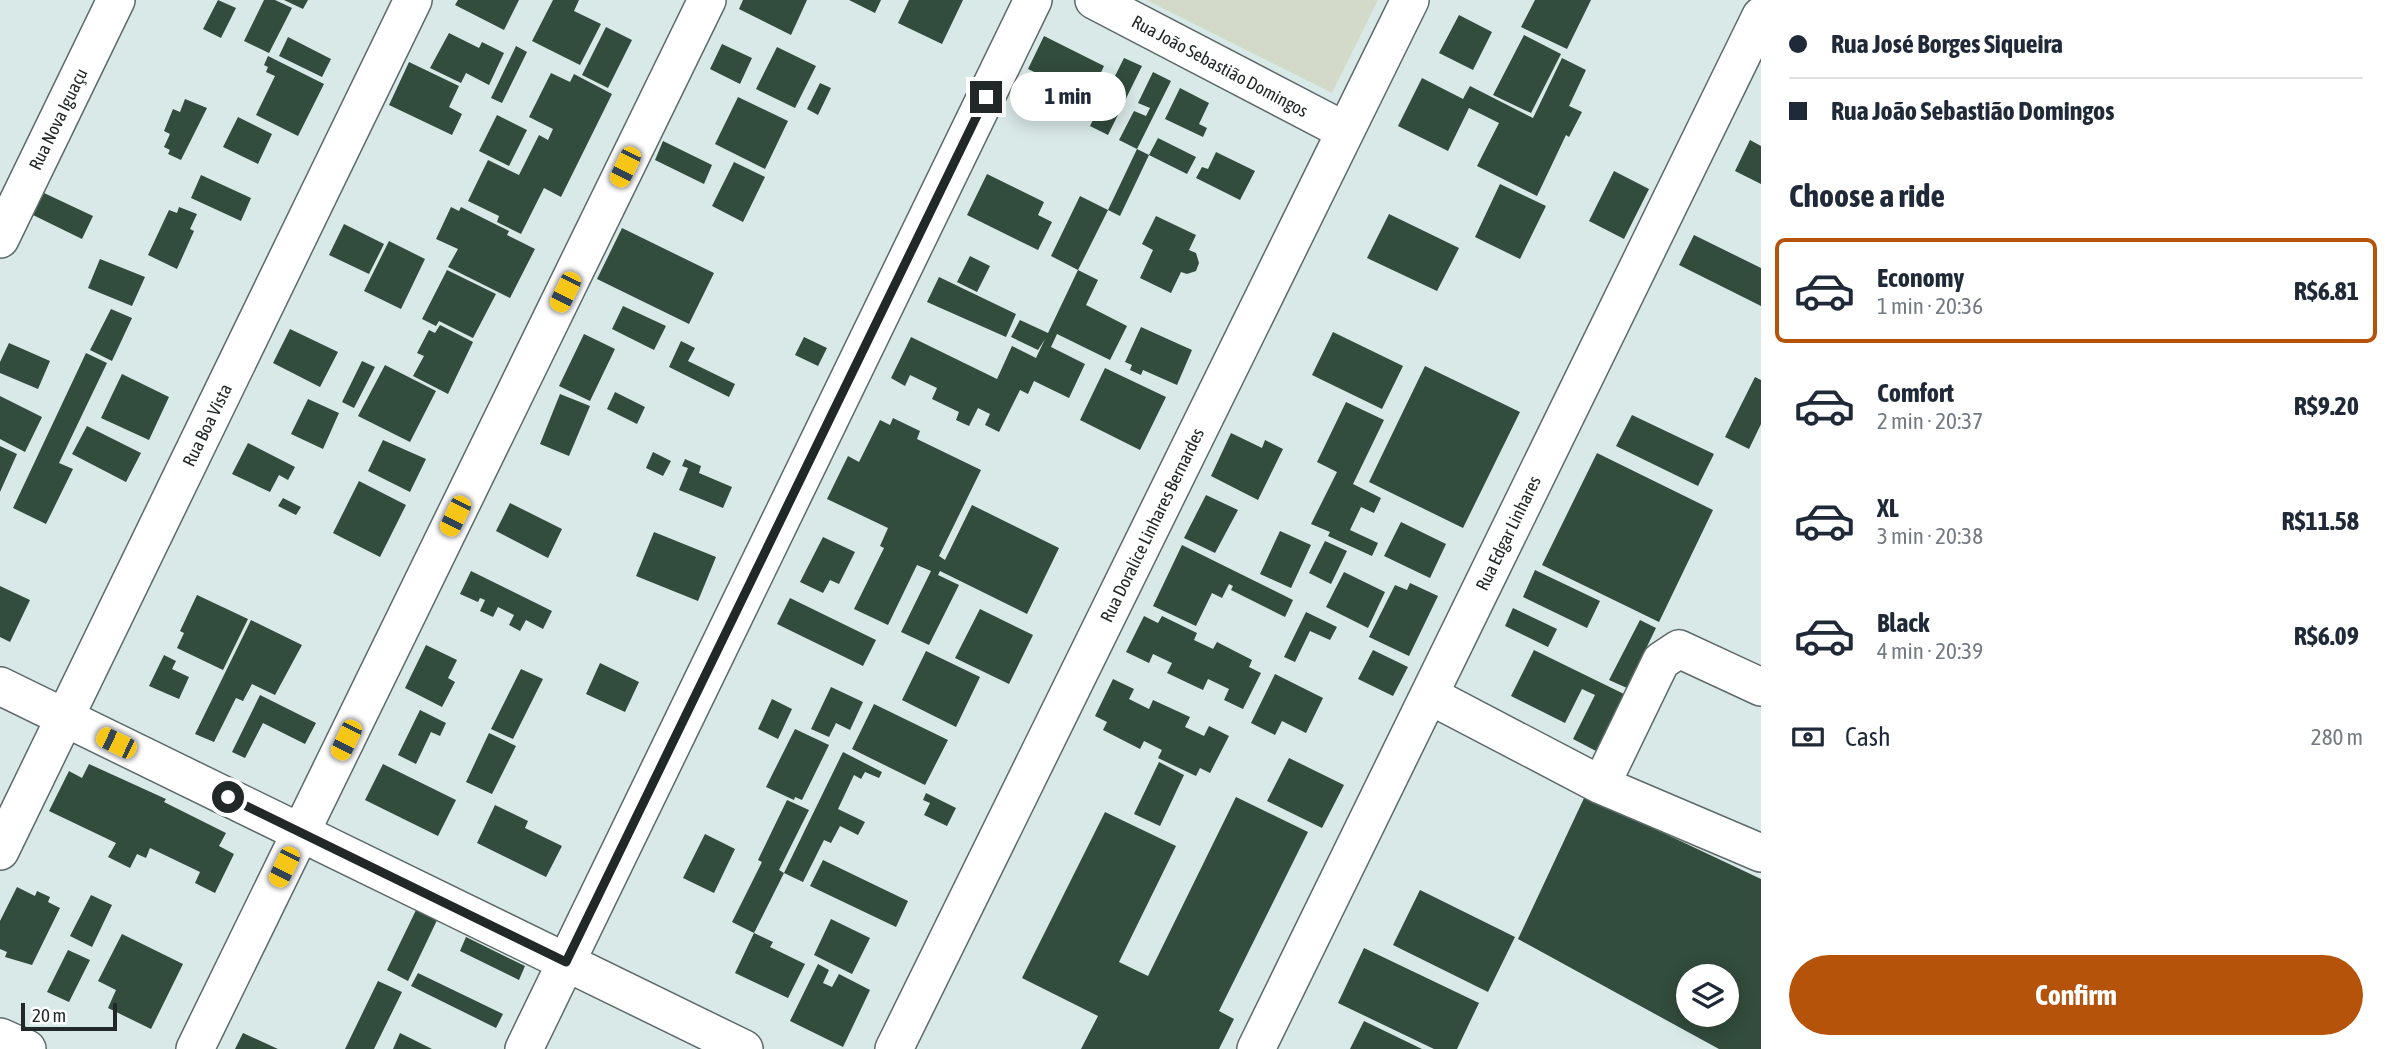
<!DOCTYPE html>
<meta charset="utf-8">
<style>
body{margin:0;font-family:"Asap Condensed",sans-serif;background:#f2f2f3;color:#1f2937;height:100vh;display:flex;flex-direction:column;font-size:26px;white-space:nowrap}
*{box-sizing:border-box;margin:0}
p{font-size:23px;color:#747a83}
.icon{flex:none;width:38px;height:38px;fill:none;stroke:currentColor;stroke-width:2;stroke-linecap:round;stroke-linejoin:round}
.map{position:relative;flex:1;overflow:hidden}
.panel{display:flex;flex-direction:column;background:#fff;width:630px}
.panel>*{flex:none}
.guide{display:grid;align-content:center;height:154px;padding:0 28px;background:#fff}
.buttons{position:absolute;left:1676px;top:964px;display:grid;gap:14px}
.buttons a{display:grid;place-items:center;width:63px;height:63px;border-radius:50%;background:#fff;box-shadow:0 4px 18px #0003;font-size:35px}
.scale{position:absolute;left:21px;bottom:18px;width:96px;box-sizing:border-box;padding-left:7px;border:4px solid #222828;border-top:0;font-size:19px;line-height:24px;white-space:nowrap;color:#222828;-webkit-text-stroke:5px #fff;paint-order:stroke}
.end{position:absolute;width:32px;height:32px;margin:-16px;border:9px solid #222828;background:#fff;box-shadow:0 0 0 4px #fff}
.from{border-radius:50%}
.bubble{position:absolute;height:49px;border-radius:24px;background:#fff;box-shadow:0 4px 18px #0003;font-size:23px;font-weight:700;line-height:49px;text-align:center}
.car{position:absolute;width:21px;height:42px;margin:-21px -10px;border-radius:9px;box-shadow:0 0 5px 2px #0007;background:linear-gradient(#f5c518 24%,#345 0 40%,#f5c518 0 76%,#345 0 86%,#f5c518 0)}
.guide b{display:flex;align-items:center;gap:24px;height:66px;font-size:26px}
.guide b+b{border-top:2px solid #e0e1e3}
.guide i{width:18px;height:18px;background:#1f2937}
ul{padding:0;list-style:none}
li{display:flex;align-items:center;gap:21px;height:105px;margin:0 14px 10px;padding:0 14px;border:4px solid transparent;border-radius:10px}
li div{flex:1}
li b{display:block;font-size:26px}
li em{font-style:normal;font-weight:700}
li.current{border-color:#b45309}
li>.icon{width:63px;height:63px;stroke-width:1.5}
h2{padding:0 28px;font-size:32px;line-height:84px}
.pay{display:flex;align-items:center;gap:18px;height:77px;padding:0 28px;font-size:26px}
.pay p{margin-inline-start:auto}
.cta{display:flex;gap:14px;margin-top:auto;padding:14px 28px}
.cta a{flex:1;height:80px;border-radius:42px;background:#b45309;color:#fff;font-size:28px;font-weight:700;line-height:80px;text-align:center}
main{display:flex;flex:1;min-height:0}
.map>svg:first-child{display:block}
.green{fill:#d3dac9}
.building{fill:#324c3d;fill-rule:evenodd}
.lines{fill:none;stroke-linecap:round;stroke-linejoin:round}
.minor-casing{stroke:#5c6a69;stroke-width:40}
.minor{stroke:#fff;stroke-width:37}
.route{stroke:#222828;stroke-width:9}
.labels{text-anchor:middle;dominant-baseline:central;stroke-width:7;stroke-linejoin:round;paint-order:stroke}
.street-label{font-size:18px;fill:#222828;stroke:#fff}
</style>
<main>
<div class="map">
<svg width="1761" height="1049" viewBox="0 0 1761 1049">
<rect width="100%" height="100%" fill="#d9e9e8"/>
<path class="green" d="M 1146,0 L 1378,0 L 1332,93 Z"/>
<path class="building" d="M 218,0 L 236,8 L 221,38 L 203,29 Z
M 264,0 L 275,0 L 292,8 L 269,53 L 244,41 Z
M 284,0 L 308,0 L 303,9 Z
M 458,0 L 519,0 L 504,30 L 455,5 Z
M 553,0 L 579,0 L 574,11 L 601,24 L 580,65 L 532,41 Z
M 743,0 L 807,0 L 791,35 L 739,9 Z
M 849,0 L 881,0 L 875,13 Z
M 909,0 L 963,0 L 942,44 L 898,23 Z
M 1535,0 L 1591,0 L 1567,49 L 1521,27 Z
M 1459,15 L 1492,32 L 1473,70 L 1439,53 Z
M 606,27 L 632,40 L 608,88 L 582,75 Z
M 449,33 L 479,48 L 482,42 L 504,53 L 489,85 L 466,73 L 461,83 L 430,68 Z
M 1524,35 L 1561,54 L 1531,113 L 1493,95 Z
M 1044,36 L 1104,66 L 1089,98 L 1028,69 Z
M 288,37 L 331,59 L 322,77 L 279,56 Z
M 722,44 L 752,58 L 740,84 L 710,69 Z
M 516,46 L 527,52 L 502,103 L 491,98 Z
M 777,47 L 816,66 L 795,108 L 756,89 Z
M 268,56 L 324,84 L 298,136 L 256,115 L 275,76 L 266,72 L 268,67 L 264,65 Z
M 1124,58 L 1142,66 L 1108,135 L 1090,126 Z
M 1562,58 L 1586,70 L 1569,106 L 1582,112 L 1569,137 L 1566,135 L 1537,196 L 1477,166 L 1499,123 L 1469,108 L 1448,151 L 1398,126 L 1422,78 L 1463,99 L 1470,86 L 1533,118 Z
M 409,62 L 459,86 L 449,107 L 462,114 L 452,135 L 389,105 Z
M 1153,72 L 1171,81 L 1137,149 L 1119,140 L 1134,111 L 1146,116 L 1150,108 L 1138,103 Z
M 551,73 L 570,82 L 574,74 L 612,94 L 561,197 L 544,188 L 521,234 L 497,222 L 499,216 L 468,201 L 488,160 L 519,175 L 539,135 L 548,140 L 553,129 L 529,117 Z
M 820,83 L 831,88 L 818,115 L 807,109 Z
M 1180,88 L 1209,103 L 1199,124 L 1207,128 L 1203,137 L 1165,119 Z
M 738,97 L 788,121 L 765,169 L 715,144 Z
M 185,99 L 207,108 L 181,160 L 168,154 L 170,150 L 164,147 L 170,134 L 164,131 L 173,109 L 180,112 Z
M 497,115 L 527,130 L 509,166 L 479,151 Z
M 238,117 L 272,134 L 258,164 L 223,147 Z
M 1158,138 L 1196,157 L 1187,174 L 1149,155 Z
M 1750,140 L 1761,146 L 1761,184 L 1735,171 Z
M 663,141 L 712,165 L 704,184 L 655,160 Z
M 1137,149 L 1149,155 L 1120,216 L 1108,210 Z
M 1216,152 L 1255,171 L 1240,200 L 1196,178 L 1202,167 L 1208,169 Z
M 734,162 L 765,177 L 743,222 L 712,206 Z
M 1614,171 L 1649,189 L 1624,239 L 1589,221 Z
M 987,174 L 1044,202 L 1038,215 L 1052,222 L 1038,250 L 967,215 Z
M 201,175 L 251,198 L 241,221 L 191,198 Z
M 1500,184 L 1546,206 L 1520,259 L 1475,237 Z
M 44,193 L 93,216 L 82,239 L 33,215 Z
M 1080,196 L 1108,210 L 1078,270 L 1051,256 Z
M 179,207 L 197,214 L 190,229 L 194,231 L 177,269 L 148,255 L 169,210 L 177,213 Z
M 451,207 L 459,211 L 461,207 L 509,231 L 507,235 L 535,249 L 510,298 L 448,267 L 458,249 L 436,239 Z
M 1389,214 L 1459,248 L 1437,291 L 1367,258 Z
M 1156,216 L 1196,235 L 1189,250 L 1196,253 L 1199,263 L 1196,271 L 1187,274 L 1181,272 L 1171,293 L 1140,278 L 1153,250 L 1142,244 Z
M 344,224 L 384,244 L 369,274 L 329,255 Z
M 622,228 L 714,273 L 689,324 L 597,279 Z
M 1694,235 L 1761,268 L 1761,306 L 1679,265 Z
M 389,241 L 425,259 L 401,309 L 364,291 Z
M 970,256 L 990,266 L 977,292 L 957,282 Z
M 100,259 L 145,277 L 132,306 L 88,288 Z
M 447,270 L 496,294 L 473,338 L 439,321 L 436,326 L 422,319 Z
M 1078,270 L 1098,280 L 1086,305 L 1127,326 L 1110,360 L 1057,334 L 1051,347 L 1085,364 L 1069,398 L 1034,381 L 1028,394 L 1020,390 L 999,432 L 985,425 L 990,414 L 978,408 L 969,426 L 956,420 L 959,412 L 932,399 L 937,388 L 910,375 L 905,386 L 891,378 L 911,337 L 997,379 L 1012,346 L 1036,358 L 1045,339 L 1038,350 L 1011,337 L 1020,320 L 1048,333 Z
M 939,277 L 1016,314 L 1006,337 L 927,302 Z
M 623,306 L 666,326 L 654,350 L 612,329 Z
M 111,309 L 132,318 L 112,361 L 90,350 Z
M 440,325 L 473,342 L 448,394 L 413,376 L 424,356 L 417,353 L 429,330 L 435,333 Z
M 1141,327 L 1192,350 L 1177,385 L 1143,370 L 1141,375 L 1130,370 L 1132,365 L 1125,362 Z
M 290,329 L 338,352 L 320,387 L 273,363 Z
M 1333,332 L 1403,366 L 1382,409 L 1312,375 Z
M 584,334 L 615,349 L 590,401 L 559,386 Z
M 804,337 L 827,348 L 818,366 L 795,355 Z
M 681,341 L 695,348 L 688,361 L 735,384 L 729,397 L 669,367 Z
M 9,343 L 50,361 L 38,389 L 0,373 L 0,362 Z
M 86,353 L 107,363 L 59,463 L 73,469 L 46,524 L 13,508 Z
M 362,361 L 375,367 L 354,408 L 342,402 Z
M 385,365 L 436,391 L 410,442 L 358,416 Z
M 1425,366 L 1520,412 L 1463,528 L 1369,482 Z
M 1105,368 L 1166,397 L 1140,450 L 1080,420 Z
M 122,374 L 169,397 L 149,440 L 101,418 Z
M 1755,377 L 1761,380 L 1761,424 L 1749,449 L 1725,437 Z
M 615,392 L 645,407 L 637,424 L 607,409 Z
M 560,394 L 590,406 L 569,456 L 540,444 Z
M 0,396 L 42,417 L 25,452 L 0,439 Z
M 308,399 L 339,413 L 323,449 L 291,434 Z
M 1346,402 L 1384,420 L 1353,484 L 1381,498 L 1374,513 L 1361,507 L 1350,530 L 1378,543 L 1372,556 L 1328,536 L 1330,532 L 1311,524 L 1337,472 L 1317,462 Z
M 1632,415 L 1714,454 L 1698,486 L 1616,446 Z
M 893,418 L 920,431 L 917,439 L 981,470 L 939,556 L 945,560 L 972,505 L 1059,548 L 1027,614 L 940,571 L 938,575 L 959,585 L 929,645 L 901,632 L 931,571 L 917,565 L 888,625 L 854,609 L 884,548 L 880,546 L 888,528 L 827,499 L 848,456 L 859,462 L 880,420 L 890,425 Z
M 87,426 L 141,453 L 126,482 L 72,454 Z
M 1231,433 L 1262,448 L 1265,440 L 1283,449 L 1258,500 L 1211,476 Z
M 383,440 L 426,459 L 410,492 L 368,471 Z
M 248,443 L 295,467 L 288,480 L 279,475 L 270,492 L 232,474 Z
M 0,446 L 17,454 L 0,492 Z
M 653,452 L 671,461 L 663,476 L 646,468 Z
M 1597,453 L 1713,510 L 1659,622 L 1542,565 Z
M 685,459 L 701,466 L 699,473 L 732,487 L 723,508 L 679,490 L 688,468 L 682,466 Z
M 359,481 L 406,505 L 380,557 L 333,533 Z
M 1206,495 L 1238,510 L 1215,553 L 1184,538 Z
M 283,498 L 301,507 L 296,515 L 278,506 Z
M 510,503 L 562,529 L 548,558 L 496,531 Z
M 1401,522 L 1446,544 L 1430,578 L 1384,556 Z
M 1280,531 L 1311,545 L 1291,588 L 1260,574 Z
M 654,532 L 716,557 L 698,601 L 636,576 Z
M 823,537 L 855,552 L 839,584 L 830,580 L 823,593 L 800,582 Z
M 1325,541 L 1347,551 L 1331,584 L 1309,573 Z
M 1182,545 L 1293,600 L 1285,617 L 1231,590 L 1233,586 L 1229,584 L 1222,598 L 1212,593 L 1196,626 L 1153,606 Z
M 1535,570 L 1600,601 L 1587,628 L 1523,597 Z
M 471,571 L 552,611 L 543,629 L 526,620 L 520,631 L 509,625 L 514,615 L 498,607 L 493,617 L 480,611 L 485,600 L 480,598 L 478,602 L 460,594 Z
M 1344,572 L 1385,592 L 1368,628 L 1326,607 Z
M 1410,583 L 1438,596 L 1409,656 L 1369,637 L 1395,585 L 1407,590 Z
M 0,586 L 30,600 L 10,642 L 0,637 Z
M 197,595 L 248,619 L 223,670 L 177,648 L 184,633 L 180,631 Z
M 790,598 L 876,640 L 863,666 L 777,624 Z
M 1513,608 L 1557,629 L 1548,647 L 1505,626 Z
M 980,609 L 1033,635 L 1009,684 L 955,658 Z
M 1306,612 L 1337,627 L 1330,640 L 1310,631 L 1295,662 L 1284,657 Z
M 1144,616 L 1158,623 L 1162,616 L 1197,633 L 1194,640 L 1213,649 L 1217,642 L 1252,660 L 1249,667 L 1261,673 L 1243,709 L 1224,700 L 1229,689 L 1208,679 L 1203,690 L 1167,673 L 1172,663 L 1153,654 L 1149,663 L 1126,652 Z
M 251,620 L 302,645 L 275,695 L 252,684 L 243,701 L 236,698 L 214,742 L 195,734 Z
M 1640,620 L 1656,628 L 1627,688 L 1609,680 Z
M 426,645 L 457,660 L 448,678 L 455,682 L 442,707 L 405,688 Z
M 1373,650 L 1408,667 L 1393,696 L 1358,679 Z
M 1534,650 L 1624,694 L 1596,751 L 1573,739 L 1595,695 L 1582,689 L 1565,723 L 1511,696 Z
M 926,651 L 980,677 L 956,727 L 902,700 Z
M 164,655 L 176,661 L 172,669 L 189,677 L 179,699 L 149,686 Z
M 600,663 L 639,682 L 625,712 L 586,694 Z
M 521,669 L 543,679 L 513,739 L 491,729 Z
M 1275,674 L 1323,698 L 1306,733 L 1282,721 L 1275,735 L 1251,723 Z
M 1113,679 L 1134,689 L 1129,699 L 1149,709 L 1153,700 L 1190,717 L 1185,727 L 1204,736 L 1209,726 L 1229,736 L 1210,773 L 1200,768 L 1196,776 L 1158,758 L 1162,750 L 1144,741 L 1140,749 L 1103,730 L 1107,722 L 1095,716 Z
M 831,687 L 863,702 L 850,730 L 836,723 L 829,737 L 811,729 Z
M 260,695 L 316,723 L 305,744 L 263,723 L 245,758 L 232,752 Z
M 772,699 L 792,709 L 778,739 L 758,729 Z
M 874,704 L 948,740 L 925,785 L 852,749 Z
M 420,710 L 446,723 L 440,736 L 431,732 L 416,764 L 398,755 Z
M 795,729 L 829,745 L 802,800 L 795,797 L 794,800 L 766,787 Z
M 489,733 L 516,746 L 492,794 L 466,782 Z
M 843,752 L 882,772 L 879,778 L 865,772 L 861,779 L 854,775 L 838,809 L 865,822 L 858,835 L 840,826 L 831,843 L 824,840 L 803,882 L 784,873 Z
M 1289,758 L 1344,785 L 1322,828 L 1267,801 Z
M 1159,762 L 1184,775 L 1160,826 L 1134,814 Z
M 89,764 L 166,799 L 164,802 L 226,833 L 219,846 L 234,854 L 215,893 L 195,883 L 200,872 L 150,848 L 146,858 L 137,854 L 130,868 L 108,857 L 116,843 L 49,811 L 69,771 L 82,778 Z
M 383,764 L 456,800 L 438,836 L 365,800 Z
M 926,793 L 956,808 L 947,826 L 924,815 L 930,803 L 923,800 Z
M 1585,796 L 1761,879 L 1761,1049 L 1719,1049 L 1518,939 ZM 1689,976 L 1727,976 L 1727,1015 L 1689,1015 Z
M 1236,797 L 1308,832 L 1219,1011 L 1234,1019 L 1219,1049 L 1081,1049 L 1098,1016 L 1022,978 L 1105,812 L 1176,846 L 1119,962 L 1148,976 Z
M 787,800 L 809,810 L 779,870 L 784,873 L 754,933 L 732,922 L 762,862 L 758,860 Z
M 495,805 L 528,821 L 525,828 L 562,846 L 546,877 L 477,843 Z
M 705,834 L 735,849 L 714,893 L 683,878 Z
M 823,860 L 908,901 L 896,927 L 810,886 Z
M 17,887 L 35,896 L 37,891 L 50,897 L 48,902 L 60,908 L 32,965 L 5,957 L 7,952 L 0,949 L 0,921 Z
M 1420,890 L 1515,937 L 1488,992 L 1393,945 Z
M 91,895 L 112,905 L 92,947 L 70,936 Z
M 418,906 L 439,916 L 408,981 L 387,970 Z
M 831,919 L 870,938 L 852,974 L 814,955 Z
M 754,933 L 773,942 L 770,947 L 805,964 L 788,998 L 735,973 Z
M 122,934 L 183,964 L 151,1029 L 108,1008 L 116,990 L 98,981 Z
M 466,937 L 525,966 L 519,980 L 460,951 Z
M 1364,948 L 1479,1003 L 1457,1049 L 1434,1049 L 1338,1003 Z
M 68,950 L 90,960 L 69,1002 L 47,992 Z
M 818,964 L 829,970 L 823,983 L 832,987 L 839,974 L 870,990 L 843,1047 L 790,1021 Z
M 418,973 L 503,1014 L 496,1028 L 411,986 Z
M 378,981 L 402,992 L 374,1049 L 345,1049 Z
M 1364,1021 L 1422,1049 L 1350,1049 Z
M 243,1033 L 278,1049 L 235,1049 Z
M 400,1033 L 432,1049 L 393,1049 Z"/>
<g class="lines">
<g class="minor-casing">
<path id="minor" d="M 1094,0 L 1345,131
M 0,239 L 116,0
M 0,686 L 744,1049
M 1429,695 L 1601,785 L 1761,853
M 1601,785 L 1661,661 L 1679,649 L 1761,687
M 0,851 L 413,0
M 0,1037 L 27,1049
M 195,1049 L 707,0
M 524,1049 L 1033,0
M 894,1049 L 1410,0
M 1256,1049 L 1761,16"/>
</g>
<use href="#minor" class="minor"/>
</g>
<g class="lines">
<path class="route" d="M 228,797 L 566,962 L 986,97"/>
</g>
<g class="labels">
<g class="street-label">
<text transform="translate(1220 66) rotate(28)">Rua João Sebastião Domingos</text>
<text transform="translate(58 119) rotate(-64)">Rua Nova Iguaçu</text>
<text transform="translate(207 425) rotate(-64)">Rua Boa Vista</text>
<text transform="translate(1152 525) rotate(-64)">Rua Doralice Linhares Bernardes</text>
<text transform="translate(1508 533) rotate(-64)">Rua Edgar Linhares</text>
</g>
</g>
</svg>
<div class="buttons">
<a><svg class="icon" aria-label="layers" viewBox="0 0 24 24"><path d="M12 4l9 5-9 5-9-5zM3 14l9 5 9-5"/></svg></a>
</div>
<div class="scale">20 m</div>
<i class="end from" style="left:228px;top:797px"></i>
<i class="end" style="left:986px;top:97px"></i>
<div class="bubble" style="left:1010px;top:72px;width:116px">1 min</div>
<i class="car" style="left:625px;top:167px;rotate:206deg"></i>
<i class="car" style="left:565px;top:292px;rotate:206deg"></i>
<i class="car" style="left:455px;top:516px;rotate:206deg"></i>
<i class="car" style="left:346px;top:740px;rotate:206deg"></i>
<i class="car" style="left:116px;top:743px;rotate:296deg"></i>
<i class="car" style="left:284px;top:867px;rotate:206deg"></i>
</div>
<section class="panel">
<div class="guide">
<b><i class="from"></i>Rua José Borges Siqueira</b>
<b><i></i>Rua João Sebastião Domingos</b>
</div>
<h2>Choose a ride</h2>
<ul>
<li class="current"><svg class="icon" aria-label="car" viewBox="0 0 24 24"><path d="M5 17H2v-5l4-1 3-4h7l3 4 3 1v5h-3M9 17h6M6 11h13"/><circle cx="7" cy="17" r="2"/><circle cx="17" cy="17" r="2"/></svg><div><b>Economy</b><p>1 min · 20:36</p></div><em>R$6.81</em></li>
<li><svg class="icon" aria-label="car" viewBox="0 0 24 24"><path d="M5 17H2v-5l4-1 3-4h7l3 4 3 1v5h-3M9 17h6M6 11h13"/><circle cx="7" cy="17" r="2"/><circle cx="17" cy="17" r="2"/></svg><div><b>Comfort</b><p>2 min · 20:37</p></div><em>R$9.20</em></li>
<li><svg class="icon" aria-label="car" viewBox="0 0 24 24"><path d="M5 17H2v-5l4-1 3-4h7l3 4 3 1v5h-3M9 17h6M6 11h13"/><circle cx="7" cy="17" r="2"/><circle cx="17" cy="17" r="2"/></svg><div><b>XL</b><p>3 min · 20:38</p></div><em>R$11.58</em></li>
<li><svg class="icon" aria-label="car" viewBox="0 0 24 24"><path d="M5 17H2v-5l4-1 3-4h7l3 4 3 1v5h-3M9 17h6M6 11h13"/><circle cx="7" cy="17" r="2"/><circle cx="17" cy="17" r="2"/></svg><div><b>Black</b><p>4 min · 20:39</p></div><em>R$6.09</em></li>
</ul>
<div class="pay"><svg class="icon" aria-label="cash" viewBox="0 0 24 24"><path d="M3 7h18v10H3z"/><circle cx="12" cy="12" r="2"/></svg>Cash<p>280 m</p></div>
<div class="cta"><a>Confirm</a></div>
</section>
</main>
